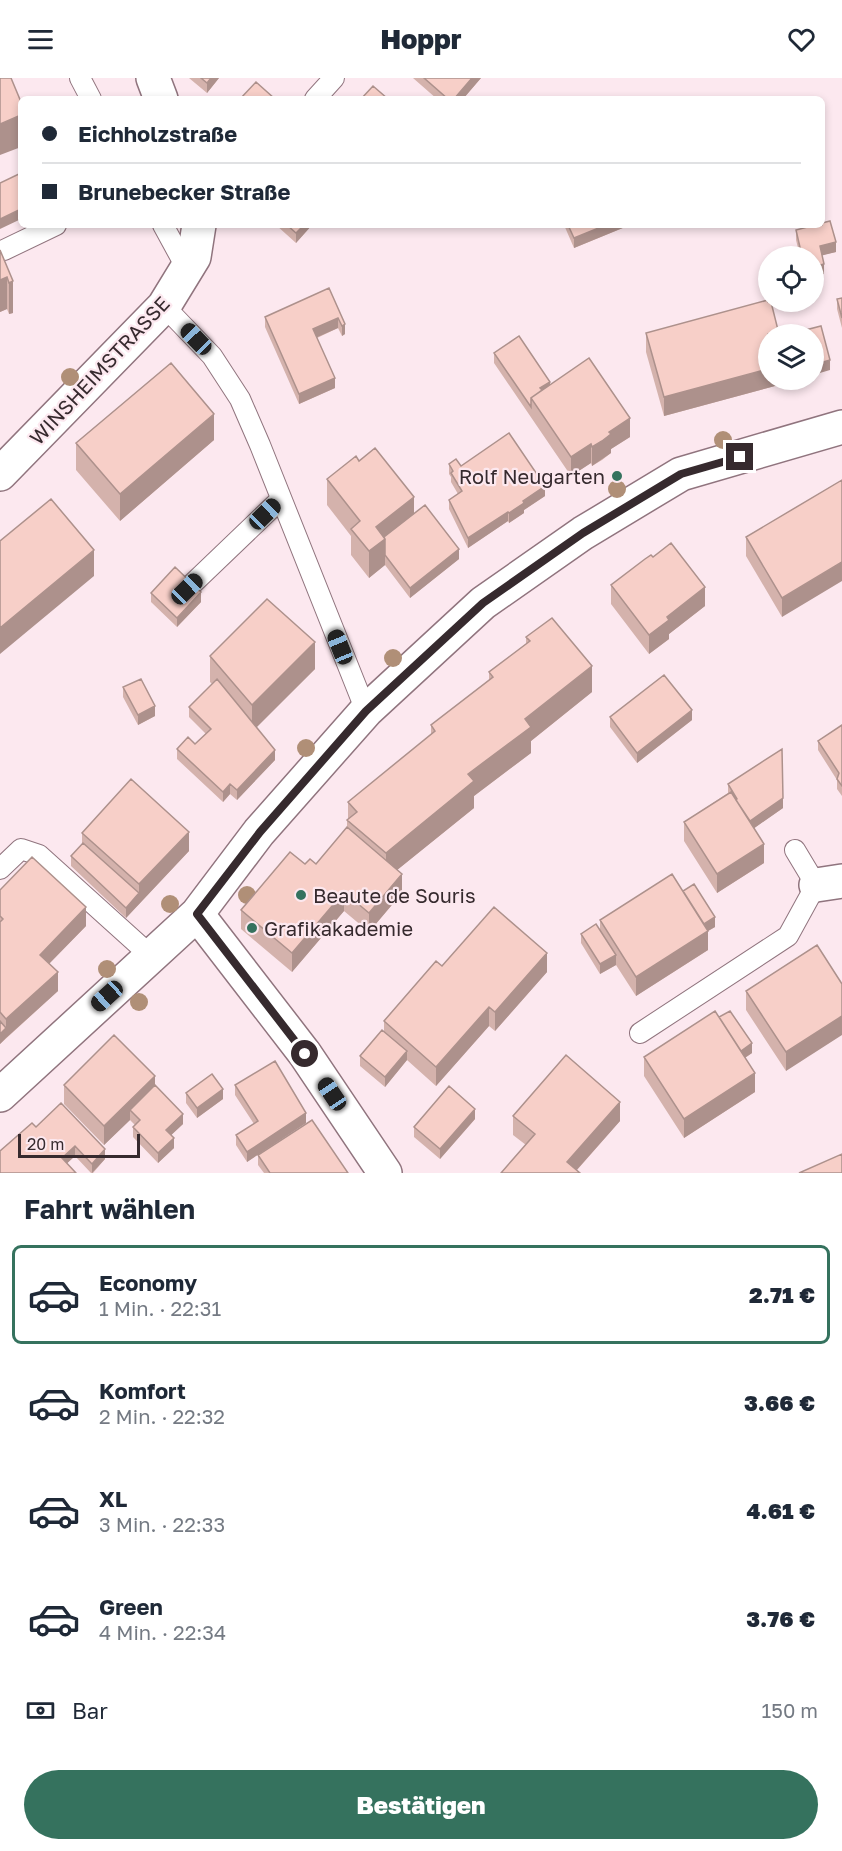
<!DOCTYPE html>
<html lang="de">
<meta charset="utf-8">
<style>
body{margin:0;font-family:"Golos Text",sans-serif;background:#f2f2f3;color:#1f2937;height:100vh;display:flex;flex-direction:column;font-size:22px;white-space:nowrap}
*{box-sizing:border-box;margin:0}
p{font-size:20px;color:#747a83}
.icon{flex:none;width:33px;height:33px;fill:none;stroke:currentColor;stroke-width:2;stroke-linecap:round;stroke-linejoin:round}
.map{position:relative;height:1095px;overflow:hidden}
.drawer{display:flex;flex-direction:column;background:#fff;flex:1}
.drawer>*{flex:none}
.guide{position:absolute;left:18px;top:18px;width:807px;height:132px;border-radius:9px;box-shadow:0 3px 9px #0003;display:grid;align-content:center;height:132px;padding:0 24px;background:#fff}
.fabs{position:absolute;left:758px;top:168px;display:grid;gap:12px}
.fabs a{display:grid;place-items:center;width:66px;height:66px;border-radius:50%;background:#fff;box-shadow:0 3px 9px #0003;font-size:30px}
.scale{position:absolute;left:18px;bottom:15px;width:122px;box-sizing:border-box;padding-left:6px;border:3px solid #362a2e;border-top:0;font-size:16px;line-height:21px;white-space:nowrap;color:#362a2e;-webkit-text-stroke:4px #fce8ef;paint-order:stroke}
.end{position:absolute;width:27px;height:27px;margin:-14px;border:8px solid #362a2e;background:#fff;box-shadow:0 0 0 3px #fff}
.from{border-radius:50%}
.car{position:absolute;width:18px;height:36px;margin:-18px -9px;border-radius:8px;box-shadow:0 0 4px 2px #0007;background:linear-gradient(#222 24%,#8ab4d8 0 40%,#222 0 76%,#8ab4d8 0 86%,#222 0)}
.guide b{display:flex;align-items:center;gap:21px;height:57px;font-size:22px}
.guide b+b{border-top:2px solid #e0e1e3}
.guide i{width:15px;height:15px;background:#1f2937}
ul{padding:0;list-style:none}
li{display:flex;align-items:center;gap:18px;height:99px;margin:0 12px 9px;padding:0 12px;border:3px solid transparent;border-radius:9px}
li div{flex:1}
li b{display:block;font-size:22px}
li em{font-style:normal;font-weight:800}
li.selected{border-color:#35725e}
li>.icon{width:54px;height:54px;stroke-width:1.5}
h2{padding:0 24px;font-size:27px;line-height:72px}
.pay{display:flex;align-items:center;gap:15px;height:66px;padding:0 24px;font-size:22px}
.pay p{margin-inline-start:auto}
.action{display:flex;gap:12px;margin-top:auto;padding:12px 24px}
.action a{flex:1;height:69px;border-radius:36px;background:#35725e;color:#fff;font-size:24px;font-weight:800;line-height:69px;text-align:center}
header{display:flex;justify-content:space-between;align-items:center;height:78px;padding:0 24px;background:#fff;font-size:27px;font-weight:800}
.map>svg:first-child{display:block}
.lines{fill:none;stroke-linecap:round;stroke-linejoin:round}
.service-casing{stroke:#90747e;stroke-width:22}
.minor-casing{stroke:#90747e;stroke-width:36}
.service{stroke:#fff;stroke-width:20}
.minor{stroke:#fff;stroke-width:33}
.tree{fill:#b08f77}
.wall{fill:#d4b2ac}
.shaded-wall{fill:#ad918c}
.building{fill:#f7cfc8;stroke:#ad918c;stroke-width:1.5}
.route{stroke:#362a2e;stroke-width:8}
.poi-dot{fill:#35725e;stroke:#fce8ef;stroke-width:2}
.labels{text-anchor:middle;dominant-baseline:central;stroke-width:4.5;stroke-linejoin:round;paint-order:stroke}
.street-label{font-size:20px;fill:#362a2e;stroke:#fce8ef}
.poi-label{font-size:20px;fill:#362a2e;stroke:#fce8ef;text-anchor:start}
</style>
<header><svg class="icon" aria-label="menu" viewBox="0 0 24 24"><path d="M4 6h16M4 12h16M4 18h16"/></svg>Hoppr<svg class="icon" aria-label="heart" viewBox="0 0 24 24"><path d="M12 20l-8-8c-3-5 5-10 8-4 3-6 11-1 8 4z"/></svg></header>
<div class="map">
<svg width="842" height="1095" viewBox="0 0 842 1095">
<rect width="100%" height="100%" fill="#fce8ef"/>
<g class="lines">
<g class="service-casing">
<path id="service" d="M 80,0 L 91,21
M 315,21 L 334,0
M 163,147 L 187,191
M 4,172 L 56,147
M 164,228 L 212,278 L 240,321 L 260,367 L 366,633
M 187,511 L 281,421
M 0,791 L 21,771 L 39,777 L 151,878
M 640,955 L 788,858 L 816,807 L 795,772"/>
</g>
<g class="minor-casing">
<path id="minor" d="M 153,0 L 161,21
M 0,396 L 164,228 L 194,179 L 199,147
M 816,807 L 842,803
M 197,836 L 305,976 L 385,1095
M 0,1017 L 197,836 L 259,754 L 366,633 L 483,525 L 583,455 L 681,396 L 842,349"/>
</g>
<use href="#service" class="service"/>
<use href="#minor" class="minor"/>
</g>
<g class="tree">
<circle cx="70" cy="299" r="9"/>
<circle cx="723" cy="362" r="9"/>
<circle cx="617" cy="411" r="9"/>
<circle cx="393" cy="580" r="9"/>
<circle cx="306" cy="670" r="9"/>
<circle cx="247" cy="817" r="9"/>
<circle cx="170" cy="826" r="9"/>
<circle cx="107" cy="891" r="9"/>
<circle cx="139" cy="924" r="9"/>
</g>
<path class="wall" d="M 189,0 L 219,0 L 207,15 Z
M 413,0 L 481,0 L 463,21 L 437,21 Z
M 276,147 L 312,147 L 296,165 Z
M 564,147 L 630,147 L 574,170 Z
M 796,152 L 836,174 L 822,177 L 824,196 L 813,178 L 800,178 L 796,162 Z
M 0,172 L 13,203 L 13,235 L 9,236 L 7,231 L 0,234 Z
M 329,210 L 345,256 L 342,258 L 338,250 L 317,260 L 335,310 L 299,326 L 265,249 L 265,239 Z
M 842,220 L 842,250 L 837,231 L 837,221 Z
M 646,255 L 768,302 L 797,302 L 664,338 L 646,274 Z
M 494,275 L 550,307 L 630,359 L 611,371 L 611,375 L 602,382 L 592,388 L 591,385 L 571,398 L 494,285 Z
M 214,362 L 120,443 L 76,392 L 76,365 Z
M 359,383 L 414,435 L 459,481 L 410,520 L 385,487 L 369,500 L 351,477 L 351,458 L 327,427 L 327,401 Z
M 449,386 L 461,388 L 545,418 L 524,432 L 524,435 L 509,445 L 508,443 L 468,470 L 449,431 L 449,422 L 458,416 L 451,404 L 451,399 L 449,396 Z
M 842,402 L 782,539 L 746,478 L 746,459 Z
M 611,507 L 705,528 L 669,556 L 669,561 L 649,576 L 611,526 Z
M 151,515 L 201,524 L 177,549 L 151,524 Z
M 526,559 L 592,614 L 531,663 L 531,675 L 474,718 L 474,730 L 397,792 L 402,815 L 369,854 L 344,833 L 292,894 L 241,851 L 241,832 L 305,786 L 316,786 L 347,749 L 347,742 L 348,741 L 348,724 L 431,657 L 431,647 L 489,602 L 489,594 L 526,566 Z
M 210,578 L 315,591 L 256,649 L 275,682 L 237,722 L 230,716 L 223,724 L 177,681 L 177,671 L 195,666 L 206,656 L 189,639 L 189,629 L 212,606 L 210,604 Z
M 123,609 L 155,638 L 138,647 L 123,619 Z
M 610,639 L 692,642 L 637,685 L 610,649 Z
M 842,647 L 842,718 L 837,711 L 837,702 L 818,672 L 818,663 Z
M 728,706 L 783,730 L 754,750 L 764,785 L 717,815 L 684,763 L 684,744 L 728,715 Z
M 82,755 L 189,773 L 126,840 L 71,788 L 71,778 L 82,767 Z
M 0,812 L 86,848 L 49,886 L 58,913 L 0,966 Z
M 683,813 L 715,849 L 708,853 L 708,872 L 636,918 L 616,887 L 600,896 L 581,865 L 581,856 L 600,851 L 600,842 Z
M 817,867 L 786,993 L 746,932 L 746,913 Z
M 442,888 L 547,894 L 495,953 L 489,948 L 436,1008 L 407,982 L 385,1009 L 360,988 L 360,978 L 384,953 L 384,943 Z
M 719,939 L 752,975 L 745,980 L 755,1014 L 684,1060 L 644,998 L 644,979 Z
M 64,1007 L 155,1007 L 183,1046 L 171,1057 L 174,1070 L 158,1085 L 133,1059 L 133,1049 L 135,1047 L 130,1042 L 104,1067 L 64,1026 Z
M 235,1007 L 306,1045 L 247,1084 L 236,1067 L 236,1057 L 254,1046 L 235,1017 Z
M 186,1015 L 223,1021 L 197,1040 L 186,1025 Z
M 513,1038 L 620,1043 L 577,1092 L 526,1067 L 513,1057 Z
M 475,1041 L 440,1081 L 414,1059 L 414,1049 Z
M 36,1049 L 105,1081 L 93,1095 L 91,1095 L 75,1078 L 67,1085 Z
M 258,1077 L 348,1095 L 264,1095 L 258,1087 Z"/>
<path class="shaded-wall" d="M 211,0 L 219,0 L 207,15 L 207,5 Z
M 472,0 L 481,0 L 463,21 L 454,21 Z
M 21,37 L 21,69 L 0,77 L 0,46 Z
M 21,131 L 21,141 L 0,151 L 0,141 Z
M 304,147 L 312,147 L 296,165 L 296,155 Z
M 606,147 L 630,147 L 574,170 L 574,160 Z
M 836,164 L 836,174 L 820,178 L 820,168 Z
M 824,186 L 824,196 L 813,199 L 813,189 Z
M 7,199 L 7,231 L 0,234 L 0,202 Z
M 13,203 L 13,235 L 9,236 L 9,205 Z
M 338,240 L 338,250 L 313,261 L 313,251 Z
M 345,246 L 345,256 L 342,258 L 342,248 Z
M 830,282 L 830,292 L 813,297 L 813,287 Z
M 768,291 L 768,302 L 797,302 L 664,338 L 664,319 Z
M 335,300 L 335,310 L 299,326 L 299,316 Z
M 550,304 L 550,314 L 540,320 L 540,310 Z
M 214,336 L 214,362 L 120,443 L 120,416 Z
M 630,340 L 630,359 L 611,371 L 611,375 L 592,388 L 592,369 L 609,354 Z
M 591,366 L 591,385 L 571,398 L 571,379 Z
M 545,408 L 545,418 L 524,432 L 524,435 L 509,445 L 509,435 L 523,423 Z
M 414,419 L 414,445 L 385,469 L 385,487 L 369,500 L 369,473 L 376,449 Z
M 508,434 L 508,443 L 468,470 L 468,460 Z
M 459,471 L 459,481 L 410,520 L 410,510 Z
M 94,472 L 94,498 L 0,576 L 0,550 Z
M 842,484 L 842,503 L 782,539 L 782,520 Z
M 705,509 L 705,528 L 669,556 L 669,561 L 649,576 L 649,557 L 667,539 Z
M 201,514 L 201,524 L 177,549 L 177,540 Z
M 315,564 L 315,591 L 252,654 L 252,627 Z
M 592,588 L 592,614 L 531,663 L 531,675 L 474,718 L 474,730 L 386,801 L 386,775 L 525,641 Z
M 155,628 L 155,638 L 138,647 L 138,637 Z
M 692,632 L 692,642 L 637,685 L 637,675 Z
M 275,672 L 275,682 L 237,722 L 237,712 Z
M 230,706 L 230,716 L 223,724 L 223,714 Z
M 783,720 L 783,730 L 746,756 L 746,746 Z
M 189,754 L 189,773 L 126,840 L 126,830 L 139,815 L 139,806 Z
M 764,766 L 764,785 L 717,815 L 717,796 Z
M 402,796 L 402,815 L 369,854 L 369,835 Z
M 344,814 L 344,833 L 292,894 L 292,875 Z
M 86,829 L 86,848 L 40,895 L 40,877 Z
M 715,839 L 715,849 L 708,853 L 708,872 L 636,918 L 636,899 L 700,849 Z
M 547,875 L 547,894 L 495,953 L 495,934 Z
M 616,877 L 616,887 L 600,896 L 600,886 Z
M 58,894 L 58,913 L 6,960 L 6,941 Z
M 489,929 L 489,948 L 436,1008 L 436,989 Z
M 842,938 L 842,957 L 786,993 L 786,974 Z
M 6,950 L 6,960 L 0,966 L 0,956 Z
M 752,965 L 752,975 L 737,985 L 737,975 Z
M 407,973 L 407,982 L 385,1009 L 385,999 Z
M 755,995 L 755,1014 L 684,1060 L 684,1041 Z
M 155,998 L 155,1017 L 130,1032 L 130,1042 L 104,1067 L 104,1048 Z
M 223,1011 L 223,1021 L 197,1040 L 197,1030 Z
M 620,1024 L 620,1043 L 574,1095 L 567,1084 Z
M 475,1031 L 475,1041 L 440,1081 L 440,1071 Z
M 306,1035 L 306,1045 L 247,1084 L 247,1074 Z
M 183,1036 L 183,1046 L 166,1062 L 166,1052 Z
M 174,1060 L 174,1070 L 158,1085 L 158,1075 Z
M 75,1068 L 75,1078 L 62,1090 L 62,1080 Z
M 105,1071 L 105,1081 L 92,1095 L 92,1086 Z"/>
<path class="building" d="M 0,0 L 11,0 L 21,24 L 21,37 L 0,46 Z
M 201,0 L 211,0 L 207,5 Z
M 424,0 L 472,0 L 454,21 L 448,21 Z
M 256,4 L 275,21 L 240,21 Z
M 373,8 L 388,21 L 361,21 Z
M 21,95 L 21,131 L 0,141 L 0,105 Z
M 830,143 L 836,164 L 820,168 L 824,186 L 813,189 L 813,178 L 802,178 L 796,152 L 815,147 L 822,147 L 822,145 Z
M 287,147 L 304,147 L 296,155 Z
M 568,147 L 606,147 L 574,160 Z
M 0,172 L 13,203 L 9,205 L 7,199 L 0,202 Z
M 329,210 L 345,246 L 342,248 L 338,240 L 313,251 L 335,300 L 299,316 L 265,239 Z
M 842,220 L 842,240 L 837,221 Z
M 768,222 L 768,224 L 771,224 L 779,256 L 768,256 L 768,291 L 664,319 L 646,255 Z
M 821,248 L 830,282 L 813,287 L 813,256 L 790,256 Z
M 519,258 L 550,304 L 540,310 L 542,312 L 531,320 L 531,329 L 494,275 Z
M 589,280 L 630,340 L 609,354 L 611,356 L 602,363 L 592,369 L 591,366 L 571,379 L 531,320 Z
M 171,285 L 214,336 L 120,416 L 76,365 Z
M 509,355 L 545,408 L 523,423 L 524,425 L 509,435 L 508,434 L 468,460 L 449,422 L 462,413 L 451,395 L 453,393 L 449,386 L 456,381 L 461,388 Z
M 375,370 L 414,419 L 376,449 L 385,461 L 369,473 L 351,451 L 360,443 L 327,401 L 356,378 L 359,383 Z
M 842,402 L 842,484 L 782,520 L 746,459 Z
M 51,421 L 94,472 L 0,550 L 0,463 Z
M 425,427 L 459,471 L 410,510 L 385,477 L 385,461 L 384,459 Z
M 671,465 L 705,509 L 667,539 L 669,542 L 649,557 L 611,507 L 645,481 L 651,477 L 653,479 Z
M 175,489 L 201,514 L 177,540 L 151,515 Z
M 267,521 L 315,564 L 252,627 L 210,578 Z
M 552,540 L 592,588 L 525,641 L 531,649 L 468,696 L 474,703 L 386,775 L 347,742 L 357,734 L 348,724 L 435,653 L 431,647 L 493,599 L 489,594 L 530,563 L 526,559 Z
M 664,597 L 692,632 L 637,675 L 610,639 Z
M 141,601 L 155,628 L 138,637 L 123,609 Z
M 217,601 L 275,672 L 237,712 L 230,706 L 223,714 L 177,671 L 188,659 L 195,666 L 211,651 L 189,629 Z
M 842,647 L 842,708 L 837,701 L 839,695 L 818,663 Z
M 782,671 L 783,720 L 750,743 L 736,722 L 737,721 L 728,706 Z
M 131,701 L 189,754 L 139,806 L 82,755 Z
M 731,714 L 764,766 L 717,796 L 684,744 Z
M 347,749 L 402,796 L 369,835 L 344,814 L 292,875 L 241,832 L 290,774 L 305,786 L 310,781 L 316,786 Z
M 83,765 L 139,815 L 126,830 L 71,778 Z
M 32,779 L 86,829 L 40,877 L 58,894 L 6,941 L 0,934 L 0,844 L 3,841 L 0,838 L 0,812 Z
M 672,796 L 708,853 L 636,899 L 600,842 Z
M 694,806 L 715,839 L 704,846 L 683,813 Z
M 494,829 L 547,875 L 495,934 L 489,929 L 436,989 L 384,943 L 436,883 L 442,888 Z
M 596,846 L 616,877 L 600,886 L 581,856 Z
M 817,867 L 842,906 L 842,938 L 786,974 L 746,913 Z
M 715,933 L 755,995 L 684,1041 L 644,979 Z
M 730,933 L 752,965 L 741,973 L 719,939 Z
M 0,943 L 6,950 L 0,956 Z
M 382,952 L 407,973 L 385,999 L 360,978 Z
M 114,957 L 155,998 L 104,1048 L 64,1007 Z
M 566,977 L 620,1024 L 567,1084 L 580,1095 L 501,1095 L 535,1056 L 513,1038 Z
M 275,983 L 306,1035 L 247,1074 L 236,1057 L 258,1043 L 235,1007 Z
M 212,996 L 223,1011 L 197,1030 L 186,1015 Z
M 155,1007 L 183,1036 L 166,1052 L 174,1060 L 158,1075 L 133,1049 L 140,1042 L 130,1032 Z
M 449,1008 L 475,1031 L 440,1071 L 414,1049 Z
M 61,1025 L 105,1071 L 92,1086 L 75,1068 L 62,1080 L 76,1095 L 0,1095 L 0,1073 L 32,1045 L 36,1049 Z
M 312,1042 L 348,1095 L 270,1095 L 258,1077 Z
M 842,1076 L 842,1095 L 799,1095 Z"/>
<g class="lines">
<path class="route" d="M 305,976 L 197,836 L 260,754 L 366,633 L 483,525 L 583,455 L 681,396 L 740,379"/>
</g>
<g class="poi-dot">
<circle cx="617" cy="398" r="6"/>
<circle cx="301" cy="817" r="6"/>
<circle cx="252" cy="850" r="6"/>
</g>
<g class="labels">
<g class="street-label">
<text transform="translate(99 292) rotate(-47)">WINSHEIMSTRASSE</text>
</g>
<g class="poi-label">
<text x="605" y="398" text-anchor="end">Rolf Neugarten</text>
<text x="313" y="817">Beaute de Souris</text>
<text x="264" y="850">Grafikakademie</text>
</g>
</g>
</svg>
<div class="fabs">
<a><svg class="icon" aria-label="locate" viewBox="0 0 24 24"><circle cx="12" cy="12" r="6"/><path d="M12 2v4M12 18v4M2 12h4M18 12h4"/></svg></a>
<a><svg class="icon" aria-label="layers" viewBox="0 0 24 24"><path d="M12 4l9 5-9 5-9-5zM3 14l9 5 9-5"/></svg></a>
</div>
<div class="scale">20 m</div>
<i class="end from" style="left:305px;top:976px"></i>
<i class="end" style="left:740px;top:379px"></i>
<i class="car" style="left:196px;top:261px;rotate:316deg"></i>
<i class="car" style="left:265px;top:436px;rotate:46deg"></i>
<i class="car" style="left:187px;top:511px;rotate:46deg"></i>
<i class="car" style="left:340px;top:569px;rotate:338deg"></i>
<i class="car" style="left:107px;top:918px;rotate:228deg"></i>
<i class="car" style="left:332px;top:1016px;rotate:326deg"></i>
<div class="guide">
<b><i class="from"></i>Eichholzstraße</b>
<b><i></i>Brunebecker Straße</b>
</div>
</div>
<section class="drawer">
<h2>Fahrt wählen</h2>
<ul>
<li class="selected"><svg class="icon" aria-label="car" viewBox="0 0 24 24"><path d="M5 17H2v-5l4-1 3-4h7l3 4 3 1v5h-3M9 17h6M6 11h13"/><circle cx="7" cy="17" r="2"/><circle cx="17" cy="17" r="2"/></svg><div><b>Economy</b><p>1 Min. · 22:31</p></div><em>2.71 €</em></li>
<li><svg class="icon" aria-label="car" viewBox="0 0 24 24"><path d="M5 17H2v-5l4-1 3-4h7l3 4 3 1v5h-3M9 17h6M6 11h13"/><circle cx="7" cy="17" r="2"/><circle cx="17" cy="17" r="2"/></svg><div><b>Komfort</b><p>2 Min. · 22:32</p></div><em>3.66 €</em></li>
<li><svg class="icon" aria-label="car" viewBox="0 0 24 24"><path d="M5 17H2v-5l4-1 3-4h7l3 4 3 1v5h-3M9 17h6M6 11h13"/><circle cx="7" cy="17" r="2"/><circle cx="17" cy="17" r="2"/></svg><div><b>XL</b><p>3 Min. · 22:33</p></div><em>4.61 €</em></li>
<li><svg class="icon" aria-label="car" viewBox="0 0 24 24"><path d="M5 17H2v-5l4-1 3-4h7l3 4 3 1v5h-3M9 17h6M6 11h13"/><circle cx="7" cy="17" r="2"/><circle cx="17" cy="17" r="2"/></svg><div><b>Green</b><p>4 Min. · 22:34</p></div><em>3.76 €</em></li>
</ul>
<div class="pay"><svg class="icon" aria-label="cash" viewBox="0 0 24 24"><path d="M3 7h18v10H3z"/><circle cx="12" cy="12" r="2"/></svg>Bar<p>150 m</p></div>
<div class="action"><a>Bestätigen</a></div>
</section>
